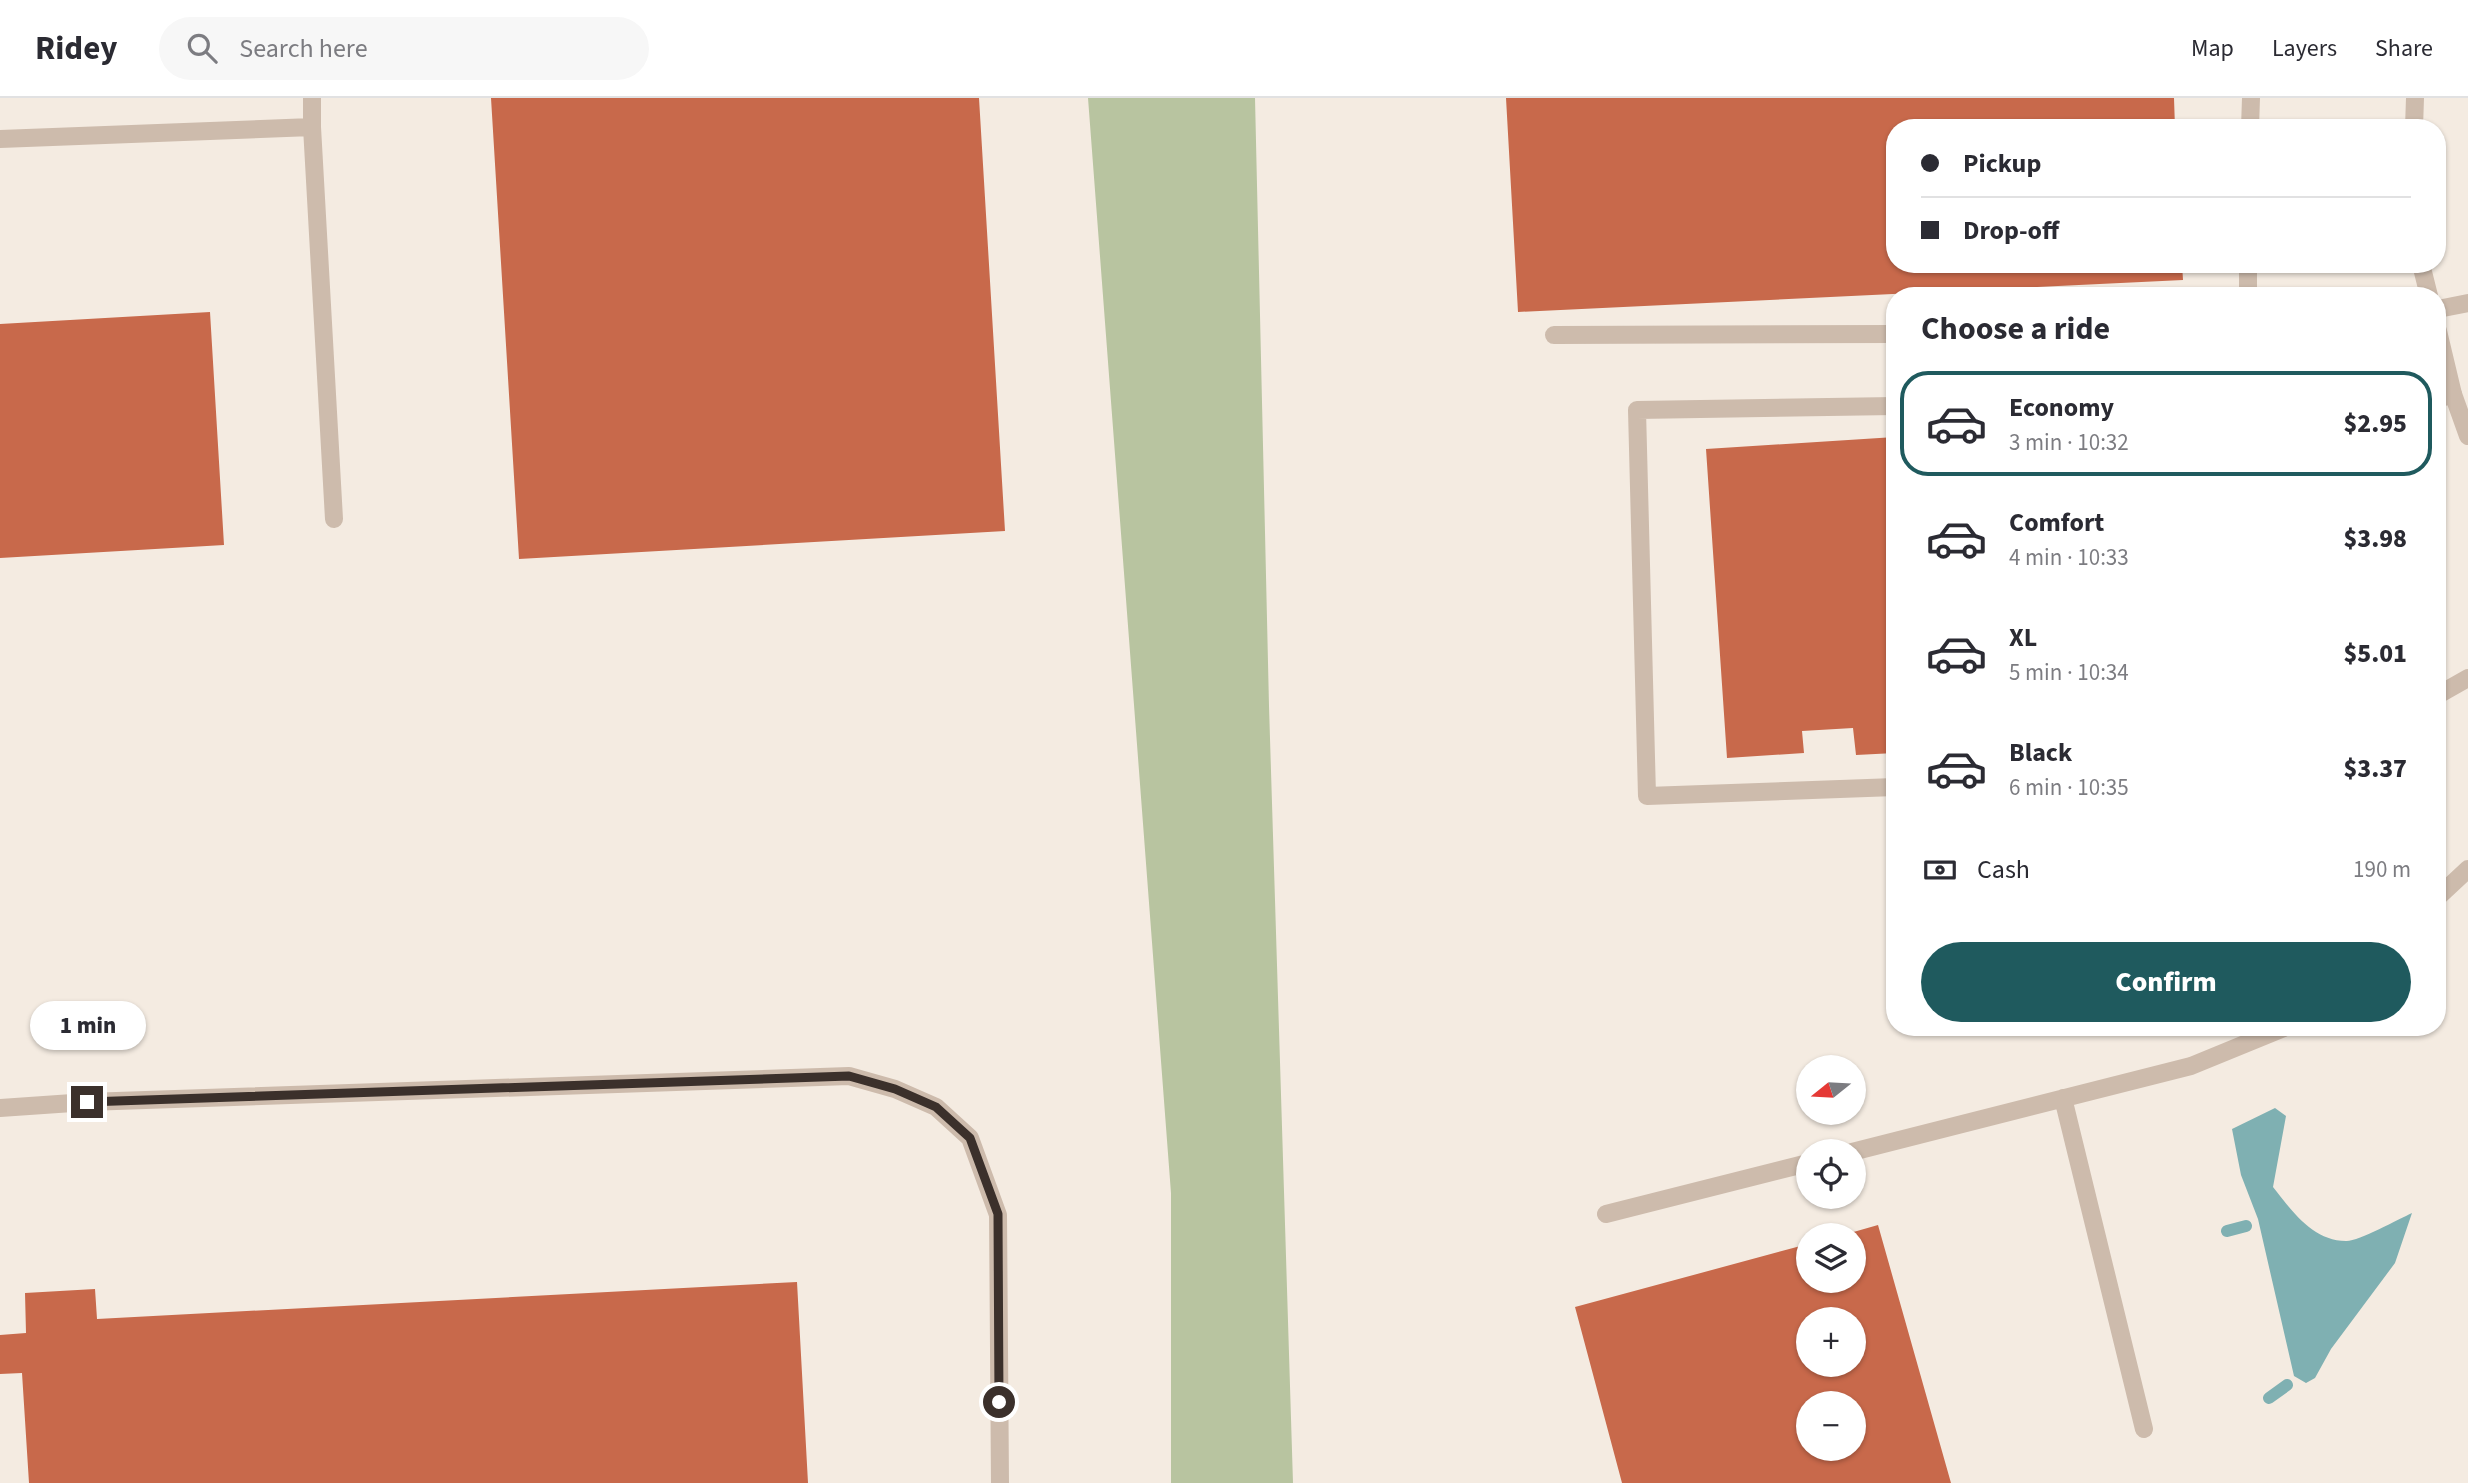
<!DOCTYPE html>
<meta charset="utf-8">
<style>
body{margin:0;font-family:"Source Sans 3",sans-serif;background:#f7f7f7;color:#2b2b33;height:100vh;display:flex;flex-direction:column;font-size:26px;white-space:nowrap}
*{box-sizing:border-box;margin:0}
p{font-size:23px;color:#7c7c81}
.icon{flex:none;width:38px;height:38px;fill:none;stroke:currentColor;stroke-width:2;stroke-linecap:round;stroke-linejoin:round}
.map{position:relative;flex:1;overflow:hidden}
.panel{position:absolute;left:1886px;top:189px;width:560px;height:749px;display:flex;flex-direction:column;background:#fff;border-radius:28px;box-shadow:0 2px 5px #0004}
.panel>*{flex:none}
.banner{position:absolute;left:1886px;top:21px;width:560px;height:154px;border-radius:28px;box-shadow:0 2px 5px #0004;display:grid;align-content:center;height:154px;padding:0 35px;background:#fff}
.needle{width:46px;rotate:252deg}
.controls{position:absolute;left:1796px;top:957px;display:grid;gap:14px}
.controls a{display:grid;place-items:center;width:70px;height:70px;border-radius:50%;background:#fff;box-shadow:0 2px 5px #0004;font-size:35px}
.end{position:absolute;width:32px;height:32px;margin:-16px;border:9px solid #3b302b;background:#fff;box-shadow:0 0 0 4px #fff}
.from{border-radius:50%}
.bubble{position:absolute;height:49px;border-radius:24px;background:#fff;box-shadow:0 2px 5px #0004;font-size:23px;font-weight:800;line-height:49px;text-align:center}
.banner b{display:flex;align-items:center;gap:24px;height:66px;font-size:26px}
.banner b+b{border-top:2px solid #e1e1e2}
.banner i{width:18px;height:18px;background:#2b2b33}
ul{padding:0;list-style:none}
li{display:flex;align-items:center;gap:21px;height:105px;margin:0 14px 10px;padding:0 21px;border:4px solid transparent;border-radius:28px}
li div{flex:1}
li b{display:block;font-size:26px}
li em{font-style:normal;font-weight:800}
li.current{border-color:#1f5a5e}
li>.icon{width:63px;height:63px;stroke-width:1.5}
h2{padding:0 35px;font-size:32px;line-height:84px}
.pay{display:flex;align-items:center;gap:18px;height:77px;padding:0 35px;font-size:26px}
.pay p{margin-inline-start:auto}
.primary-button{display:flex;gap:14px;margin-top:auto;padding:14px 35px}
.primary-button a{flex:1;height:80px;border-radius:42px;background:#1f5a5e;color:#fff;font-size:28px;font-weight:800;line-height:80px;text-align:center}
header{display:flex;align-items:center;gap:42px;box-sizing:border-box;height:98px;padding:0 35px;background:#fff;border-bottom:2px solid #e1e1e2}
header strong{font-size:33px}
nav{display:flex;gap:38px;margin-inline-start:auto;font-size:24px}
.search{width:490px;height:63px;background:#f7f7f7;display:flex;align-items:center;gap:18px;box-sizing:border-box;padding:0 24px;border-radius:38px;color:#7c7c81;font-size:26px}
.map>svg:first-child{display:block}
.green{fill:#b8c4a0}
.water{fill:#7fb0b2}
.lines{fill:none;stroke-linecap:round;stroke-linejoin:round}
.stream{stroke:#7fb0b2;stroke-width:12}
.building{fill:#c8694b;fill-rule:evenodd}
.lane{stroke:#cdbbac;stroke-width:18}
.street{stroke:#cdbbac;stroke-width:18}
.route{stroke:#3b302b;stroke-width:9}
</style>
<header>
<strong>Ridey</strong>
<div class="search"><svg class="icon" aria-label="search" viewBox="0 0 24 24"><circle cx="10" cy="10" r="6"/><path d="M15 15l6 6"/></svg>Search here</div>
<nav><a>Map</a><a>Layers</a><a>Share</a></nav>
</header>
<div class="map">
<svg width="2468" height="1385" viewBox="0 0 2468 1385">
<rect width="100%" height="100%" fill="#f4ebe1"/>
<path class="green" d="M 1088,0 L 1255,0 L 1269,608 L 1293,1385 L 1171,1385 L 1171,1095 Z"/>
<path class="water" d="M 2275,1010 L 2286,1018 L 2273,1089 C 2291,1112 2313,1143 2346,1143 C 2357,1144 2399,1121 2412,1115 L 2395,1165 L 2331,1251 L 2315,1280 L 2306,1285 L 2294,1278 L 2258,1121 L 2241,1077 L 2232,1031 Z"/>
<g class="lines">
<path class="stream" d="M 2227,1133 L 2246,1128
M 2269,1300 L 2287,1287"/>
</g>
<path class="building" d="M 491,0 L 979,0 L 1005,433 L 519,461 Z
M 1506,0 L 2174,0 L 2175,30 L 1895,30 L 1895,166 L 2182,166 L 2183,182 L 1518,214 Z
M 210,214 L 224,447 L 0,460 L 0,226 Z
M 1895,339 L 1895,655 L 1856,657 L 1853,630 L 1802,633 L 1804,655 L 1727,660 L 1706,351 Z
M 1878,1127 L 1951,1385 L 1622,1385 L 1575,1209 L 1808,1146 L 1808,1183 L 1853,1183 L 1853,1138 L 1843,1137 ZM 1808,1222 L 1853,1222 L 1853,1267 L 1808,1267 ZM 1808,1306 L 1853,1306 L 1853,1351 L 1808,1351 Z
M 797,1184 L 808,1385 L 29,1385 L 22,1275 L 0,1276 L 0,1237 L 26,1235 L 25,1195 L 95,1191 L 97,1221 Z"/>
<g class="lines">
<path class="lane" d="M 312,29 L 334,421
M 2250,30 L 2251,0
M 0,41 L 312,29 L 312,0
M 2248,198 L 2248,166
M 2438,211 L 2468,205
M 1554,237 L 1895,236
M 2438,301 L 2453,296
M 1895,308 L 1637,312 L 1647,698 L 1895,689
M 2438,597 L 2468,580
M 2438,799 L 2468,771
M 2063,1000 L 2144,1331
M 0,1010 L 87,1004 L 849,978 L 895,991 L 936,1009 L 970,1040 L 998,1117 L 1000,1385
M 1852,1054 L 2191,968 L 2286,929
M 1606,1116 L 1808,1065"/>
<path class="street" d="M 2414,30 L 2415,0
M 2421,166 L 2429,198
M 2438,233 L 2453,296 L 2468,338"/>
</g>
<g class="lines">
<path class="route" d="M 87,1004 L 849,978 L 895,991 L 936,1009 L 970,1040 L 998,1116 L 999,1304"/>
</g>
</svg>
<div class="controls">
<a><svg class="needle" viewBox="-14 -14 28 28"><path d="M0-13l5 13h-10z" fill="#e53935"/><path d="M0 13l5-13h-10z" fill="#7c7c81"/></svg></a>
<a><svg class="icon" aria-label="locate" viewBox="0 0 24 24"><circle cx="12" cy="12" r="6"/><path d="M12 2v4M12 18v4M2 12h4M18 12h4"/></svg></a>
<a><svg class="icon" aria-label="layers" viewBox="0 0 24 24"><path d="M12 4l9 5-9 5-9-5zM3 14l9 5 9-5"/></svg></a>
<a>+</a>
<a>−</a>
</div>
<i class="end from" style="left:999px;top:1304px"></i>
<i class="end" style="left:87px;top:1004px"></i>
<div class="bubble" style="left:30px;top:903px;width:116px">1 min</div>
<div class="banner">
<b><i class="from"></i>Pickup</b>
<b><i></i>Drop-off</b>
</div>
<section class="panel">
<h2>Choose a ride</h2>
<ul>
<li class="current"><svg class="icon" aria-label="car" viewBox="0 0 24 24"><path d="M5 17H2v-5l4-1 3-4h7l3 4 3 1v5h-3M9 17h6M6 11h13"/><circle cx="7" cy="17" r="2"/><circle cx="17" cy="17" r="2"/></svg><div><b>Economy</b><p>3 min · 10:32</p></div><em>$2.95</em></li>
<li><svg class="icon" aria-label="car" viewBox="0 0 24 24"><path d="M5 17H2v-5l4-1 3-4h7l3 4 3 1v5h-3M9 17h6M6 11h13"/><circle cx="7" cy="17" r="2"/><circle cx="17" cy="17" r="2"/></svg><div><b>Comfort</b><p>4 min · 10:33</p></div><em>$3.98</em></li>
<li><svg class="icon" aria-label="car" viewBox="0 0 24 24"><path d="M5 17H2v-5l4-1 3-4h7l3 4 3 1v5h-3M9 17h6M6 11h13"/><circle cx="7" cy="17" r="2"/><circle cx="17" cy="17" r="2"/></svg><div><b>XL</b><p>5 min · 10:34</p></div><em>$5.01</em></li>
<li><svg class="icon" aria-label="car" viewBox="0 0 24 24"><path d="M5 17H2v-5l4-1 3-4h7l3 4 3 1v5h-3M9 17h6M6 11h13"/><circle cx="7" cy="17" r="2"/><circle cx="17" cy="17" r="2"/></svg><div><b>Black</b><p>6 min · 10:35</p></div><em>$3.37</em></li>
</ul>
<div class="pay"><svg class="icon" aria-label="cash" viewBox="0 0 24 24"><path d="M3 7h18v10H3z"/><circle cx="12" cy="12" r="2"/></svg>Cash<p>190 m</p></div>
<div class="primary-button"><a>Confirm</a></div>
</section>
</div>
